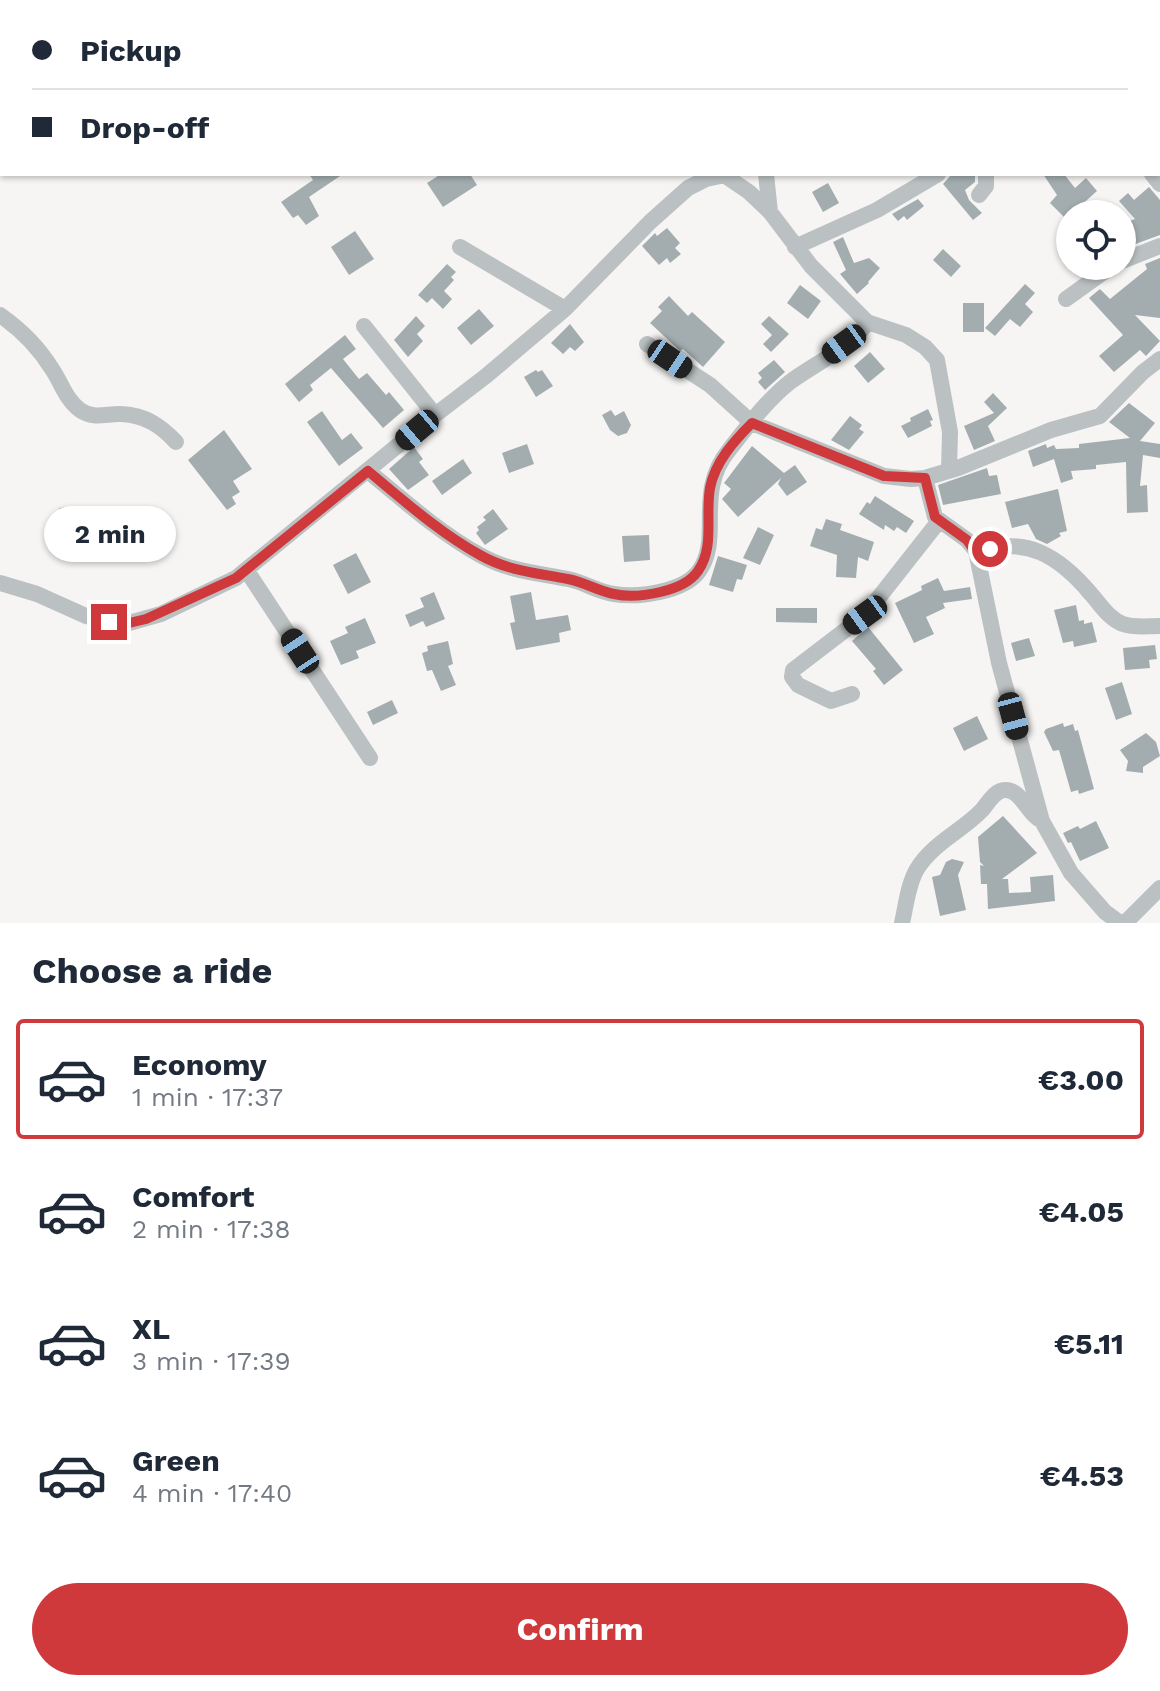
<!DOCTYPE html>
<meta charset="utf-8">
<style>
body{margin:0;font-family:"Work Sans",sans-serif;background:#f6f6f7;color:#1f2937;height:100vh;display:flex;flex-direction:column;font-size:30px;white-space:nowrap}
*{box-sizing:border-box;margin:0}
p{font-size:26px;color:#747a83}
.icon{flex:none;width:44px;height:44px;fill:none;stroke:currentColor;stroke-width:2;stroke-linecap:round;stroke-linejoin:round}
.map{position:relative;height:923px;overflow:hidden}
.panel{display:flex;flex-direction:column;background:#fff;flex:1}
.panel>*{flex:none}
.guide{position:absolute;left:0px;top:0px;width:1160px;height:176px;box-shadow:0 2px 6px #0004;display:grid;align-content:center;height:176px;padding:0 32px;background:#fff}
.buttons{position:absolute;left:1056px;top:200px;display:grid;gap:16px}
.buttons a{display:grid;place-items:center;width:80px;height:80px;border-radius:50%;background:#fff;box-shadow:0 2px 6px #0004;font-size:40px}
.end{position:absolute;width:36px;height:36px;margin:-18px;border:10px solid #cf393b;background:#fff;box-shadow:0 0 0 4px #fff}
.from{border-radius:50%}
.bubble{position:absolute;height:56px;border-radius:28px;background:#fff;box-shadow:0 2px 6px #0004;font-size:26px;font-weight:700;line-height:56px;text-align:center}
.car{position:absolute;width:24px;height:48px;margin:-24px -12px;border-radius:10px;box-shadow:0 0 6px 2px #0007;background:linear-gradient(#222 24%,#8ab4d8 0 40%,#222 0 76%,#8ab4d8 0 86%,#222 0)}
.guide b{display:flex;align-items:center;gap:28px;height:76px;font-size:30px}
.guide b+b{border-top:2px solid #e0e1e3}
.guide i{width:20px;height:20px;background:#1f2937}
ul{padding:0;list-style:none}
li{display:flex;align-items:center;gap:24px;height:120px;margin:0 16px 12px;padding:0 16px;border:4px solid transparent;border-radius:8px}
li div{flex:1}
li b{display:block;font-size:30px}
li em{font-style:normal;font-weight:700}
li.selected{border-color:#cf393b}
li>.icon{width:72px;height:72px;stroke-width:1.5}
h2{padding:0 32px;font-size:36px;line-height:96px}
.primary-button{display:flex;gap:16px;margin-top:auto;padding:16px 32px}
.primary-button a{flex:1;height:92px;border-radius:48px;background:#cf393b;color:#fff;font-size:32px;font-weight:700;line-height:92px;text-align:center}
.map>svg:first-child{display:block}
.building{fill:#a3adaf}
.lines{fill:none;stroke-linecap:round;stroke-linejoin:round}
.secondary-casing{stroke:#adb5b7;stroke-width:26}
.street{stroke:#bbc1c2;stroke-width:16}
.secondary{stroke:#fff;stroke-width:22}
.route{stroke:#cf393b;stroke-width:10}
</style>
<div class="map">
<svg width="1160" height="923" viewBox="0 0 1160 923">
<rect width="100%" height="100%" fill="#f6f5f3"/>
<path class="building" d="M 309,174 L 343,174 L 309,197 L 319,216 L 306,225 L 298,215 L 293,218 L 281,202 L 313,180 Z
M 441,174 L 470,174 L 477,185 L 443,207 L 427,183 Z
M 952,174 L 975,174 L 975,182 L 965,190 L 969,200 L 982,213 L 973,220 L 943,184 Z
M 1043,174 L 1064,174 L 1075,188 L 1086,178 L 1097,191 L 1078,208 L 1084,214 L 1070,214 L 1070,223 L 1050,203 L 1057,195 Z
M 828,183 L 839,203 L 823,212 L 812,192 Z
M 1149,187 L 1160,200 L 1160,235 L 1130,246 L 1129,238 L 1122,239 L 1122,224 L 1135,219 L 1119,201 L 1128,193 L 1134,200 Z
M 918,199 L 924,206 L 907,220 L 904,216 L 898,221 L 892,214 Z
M 667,228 L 680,243 L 675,248 L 681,254 L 670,263 L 667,258 L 659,265 L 642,246 L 655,233 L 657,236 Z
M 355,231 L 374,259 L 349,275 L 331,247 Z
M 843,237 L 854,263 L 869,258 L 880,268 L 868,282 L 869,283 L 857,294 L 840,274 L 846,270 L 833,242 Z
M 943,249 L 961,266 L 951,277 L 933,260 Z
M 1160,258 L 1160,318 L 1135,315 L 1160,341 L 1146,356 L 1140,350 L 1114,372 L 1099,356 L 1123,335 L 1089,298 L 1100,289 L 1110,299 L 1147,269 L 1145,264 Z
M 447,264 L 456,272 L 451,277 L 454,280 L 444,291 L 452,299 L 443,309 L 432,298 L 427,303 L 418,295 Z
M 1025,284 L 1035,293 L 1025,304 L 1033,312 L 1020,327 L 1010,319 L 995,336 L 985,328 Z
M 800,285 L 821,301 L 808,319 L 787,303 Z
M 669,296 L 688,316 L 692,312 L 725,342 L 703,367 L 683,349 L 680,351 L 650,323 L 662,311 L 658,307 Z
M 963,303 L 984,303 L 984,332 L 963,332 Z
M 479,309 L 494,326 L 471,345 L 457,328 Z
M 416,316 L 425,326 L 417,334 L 423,341 L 408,357 L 394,340 Z
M 769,316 L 789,334 L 771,352 L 763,344 L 772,335 L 761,324 Z
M 570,324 L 584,342 L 575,351 L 570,347 L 563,354 L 551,343 Z
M 345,335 L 356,349 L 343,359 L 359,379 L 367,373 L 386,395 L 389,392 L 404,410 L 383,428 L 331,368 L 310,385 L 313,390 L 299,402 L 285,384 Z
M 870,352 L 885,369 L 868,383 L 854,366 Z
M 774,360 L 785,372 L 765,390 L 758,382 L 762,378 L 758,373 Z
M 536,370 L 538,372 L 542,370 L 553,386 L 536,397 L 524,377 Z
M 993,393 L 1007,408 L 988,426 L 995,441 L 974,450 L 964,426 L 994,413 L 984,402 Z
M 1129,403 L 1155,423 L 1140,441 L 1160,444 L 1160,458 L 1143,455 L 1140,486 L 1147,485 L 1148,512 L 1127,513 L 1126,462 L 1096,465 L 1096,469 L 1071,471 L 1073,479 L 1061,483 L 1054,459 L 1033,467 L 1028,451 L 1046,444 L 1047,448 L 1054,445 L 1056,449 L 1079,448 L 1079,444 L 1130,438 L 1109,422 Z
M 928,409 L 933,420 L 930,421 L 932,426 L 908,438 L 901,426 L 911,421 L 910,418 Z
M 611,410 L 615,416 L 624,411 L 631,425 L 627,433 L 618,436 L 610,430 L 602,415 Z
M 322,411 L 342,440 L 351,433 L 363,448 L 339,466 L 307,422 Z
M 850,416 L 862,425 L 859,429 L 864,432 L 849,450 L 831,440 Z
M 224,430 L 252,469 L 233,481 L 240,492 L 232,497 L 236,504 L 227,510 L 188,460 Z
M 527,444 L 534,464 L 509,473 L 502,453 Z
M 752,446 L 784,473 L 795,465 L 807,482 L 787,496 L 778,484 L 781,478 L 738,517 L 722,499 L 731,489 L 724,483 Z
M 414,447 L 423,459 L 419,462 L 429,475 L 408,490 L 389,469 Z
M 463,459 L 472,473 L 442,495 L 432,481 Z
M 987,468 L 989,476 L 997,475 L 1001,494 L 943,505 L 938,485 Z
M 1058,489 L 1067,531 L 1059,533 L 1061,536 L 1047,544 L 1036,539 L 1028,524 L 1012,528 L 1005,502 Z
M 875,496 L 914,521 L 906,533 L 897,527 L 894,531 L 885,525 L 884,530 L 859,514 L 867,502 L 870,504 Z
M 74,507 L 87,526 L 76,533 L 59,508 Z
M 493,509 L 508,529 L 485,545 L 476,533 L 479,530 L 477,527 L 486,520 L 483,517 Z
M 123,517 L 132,539 L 123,544 L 108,525 Z
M 826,519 L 842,524 L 840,530 L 874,542 L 868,561 L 858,557 L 856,578 L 836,577 L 837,555 L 810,546 L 816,528 L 822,530 Z
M 758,527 L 774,535 L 760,565 L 743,558 Z
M 649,535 L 650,560 L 624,562 L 622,536 Z
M 356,553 L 371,582 L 348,594 L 333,565 Z
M 718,556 L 747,565 L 742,580 L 737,579 L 733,592 L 709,585 Z
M 938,578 L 944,591 L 970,587 L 972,599 L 943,603 L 945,608 L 926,617 L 934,634 L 914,643 L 895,603 L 922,590 L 921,586 Z
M 434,592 L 445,619 L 426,627 L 423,621 L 410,627 L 405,615 L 424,607 L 420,598 Z
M 531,592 L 536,620 L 568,615 L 571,630 L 559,633 L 560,642 L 516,650 L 510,623 L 515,622 L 510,596 Z
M 1076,605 L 1079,621 L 1084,620 L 1084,624 L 1092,622 L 1097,642 L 1074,647 L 1073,641 L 1063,643 L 1054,610 Z
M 776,608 L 817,608 L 817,623 L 776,622 Z
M 365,618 L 376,643 L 356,651 L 359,658 L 341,665 L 330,641 L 348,633 L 345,627 Z
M 868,627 L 903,670 L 884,685 L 873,671 L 876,669 L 852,641 Z
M 1029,638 L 1035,656 L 1016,661 L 1011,643 Z
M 448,641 L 453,664 L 448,666 L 456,685 L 441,691 L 432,670 L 427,671 L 422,653 L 428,651 L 427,646 Z
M 1155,645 L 1157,659 L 1149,660 L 1150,668 L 1125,670 L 1123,648 Z
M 1122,682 L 1132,714 L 1116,720 L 1105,688 Z
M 392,700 L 398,713 L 373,725 L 367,712 Z
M 977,716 L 988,739 L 964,751 L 953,728 Z
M 1063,723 L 1064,727 L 1073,724 L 1075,731 L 1078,730 L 1094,789 L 1079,794 L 1078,790 L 1071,792 L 1059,750 L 1053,751 L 1044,732 L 1046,729 Z
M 1146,733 L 1156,742 L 1160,756 L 1143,767 L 1143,773 L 1126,771 L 1128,761 L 1120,750 Z
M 1003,816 L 1037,853 L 1002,879 L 1008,879 L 1009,893 L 1031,892 L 1030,877 L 1053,875 L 1055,901 L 988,909 L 987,884 L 981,884 L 980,865 L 984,866 L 980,862 L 978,837 Z
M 1096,821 L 1109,848 L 1080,861 L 1071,842 L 1068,843 L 1063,833 L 1078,826 L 1080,829 Z
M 952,859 L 964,862 L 958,875 L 966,910 L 940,916 L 932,877 L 940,875 L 946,862 Z"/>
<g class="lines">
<g class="secondary-casing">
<path id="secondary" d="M 530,0 L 536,2
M 940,2 L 954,0"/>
</g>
<path class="street" d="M 0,0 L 3,2
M 684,0 L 685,2
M 1132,0 L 1133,2
M 504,2 L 505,0
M 1158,36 L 1160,39
M 766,174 L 770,212 L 811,266 L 867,322 L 906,335 L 925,347 L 937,360 L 950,432 L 949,470
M 1152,174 L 1160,184
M 724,175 L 749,192 L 770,212
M 979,195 L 986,186 L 986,174
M 460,247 L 565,309
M 795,247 L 877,210 L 938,174
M 1122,261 L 1160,246
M 1066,299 L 1112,266
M 0,315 C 20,329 39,348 52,369 C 61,382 66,400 80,410 C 94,420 107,413 122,414 C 145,415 161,426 176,442
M 364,326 L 435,415
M 647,344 L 710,385 L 752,423 L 884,476 L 911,479 L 925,478 L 958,468 L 1051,430 L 1100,416 L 1143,372 L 1160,359
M 368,471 C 403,500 440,533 480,555 C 508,571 537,573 568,579 C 584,582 598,592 614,594 C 638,598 684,592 699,571 C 723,537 694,493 729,450 C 747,427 767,400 790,382 C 811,366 855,345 867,322
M 925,478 L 935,517 L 967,540 L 976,551 L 999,663 L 1042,821 L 1071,873 L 1105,912 L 1120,923
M 977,554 C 1024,533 1060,557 1091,594 C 1100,604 1109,619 1123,624 C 1134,628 1148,626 1160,626
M 247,571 L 370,758
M 0,583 L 37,594 L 86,616 L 109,622 L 129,623 L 161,614 L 236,578 L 435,415 L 486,376 L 565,309 L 650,222 L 688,188 L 706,179 L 730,174
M 852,694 L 831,701 L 798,685 L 792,677 L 793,670 L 865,615 L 939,521
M 902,923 C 906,906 908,884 917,869 C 933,843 962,831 982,810 C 988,803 995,790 1005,790 C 1021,789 1028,815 1042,821
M 1125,923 L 1160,888"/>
<use href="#secondary" class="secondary"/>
</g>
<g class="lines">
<path class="route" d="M 109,622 L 129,623 L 146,619 L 236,578 L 368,471 C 403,500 440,533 480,555 C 508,571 537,573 568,579 C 584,582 598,591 614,594 C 637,599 684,592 698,571 C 715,547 705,516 710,488 C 715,462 734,441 752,423 L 884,476 L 925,478 L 935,517 L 967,540 L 977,554 L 990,549"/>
</g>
</svg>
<div class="buttons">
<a><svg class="icon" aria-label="locate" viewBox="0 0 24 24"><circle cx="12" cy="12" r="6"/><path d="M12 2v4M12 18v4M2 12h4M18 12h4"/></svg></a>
</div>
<i class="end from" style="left:990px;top:549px"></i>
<i class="end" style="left:109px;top:622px"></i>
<div class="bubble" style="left:44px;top:506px;width:132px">2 min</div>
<i class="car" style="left:844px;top:344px;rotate:234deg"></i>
<i class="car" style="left:670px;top:359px;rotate:124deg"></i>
<i class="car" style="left:417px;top:430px;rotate:230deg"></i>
<i class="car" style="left:865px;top:615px;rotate:234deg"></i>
<i class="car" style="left:300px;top:651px;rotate:327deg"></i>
<i class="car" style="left:1013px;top:716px;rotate:165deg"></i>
<div class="guide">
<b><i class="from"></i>Pickup</b>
<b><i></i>Drop-off</b>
</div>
</div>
<section class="panel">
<h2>Choose a ride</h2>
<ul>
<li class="selected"><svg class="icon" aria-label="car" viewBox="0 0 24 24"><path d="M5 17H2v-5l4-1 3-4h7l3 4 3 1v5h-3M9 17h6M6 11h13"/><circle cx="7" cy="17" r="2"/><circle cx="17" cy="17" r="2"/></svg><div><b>Economy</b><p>1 min · 17:37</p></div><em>€3.00</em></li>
<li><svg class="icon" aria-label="car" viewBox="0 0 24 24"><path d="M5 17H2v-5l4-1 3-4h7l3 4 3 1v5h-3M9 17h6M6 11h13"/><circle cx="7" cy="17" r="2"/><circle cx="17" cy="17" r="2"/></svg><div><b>Comfort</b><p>2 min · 17:38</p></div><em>€4.05</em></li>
<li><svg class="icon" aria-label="car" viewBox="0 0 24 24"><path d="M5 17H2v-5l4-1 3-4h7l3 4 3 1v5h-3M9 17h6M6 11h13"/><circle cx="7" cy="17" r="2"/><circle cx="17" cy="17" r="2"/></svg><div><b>XL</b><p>3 min · 17:39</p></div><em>€5.11</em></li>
<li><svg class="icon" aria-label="car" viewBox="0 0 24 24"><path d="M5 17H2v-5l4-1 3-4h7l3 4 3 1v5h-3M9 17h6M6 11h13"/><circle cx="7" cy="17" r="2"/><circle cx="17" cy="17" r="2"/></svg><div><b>Green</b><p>4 min · 17:40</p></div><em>€4.53</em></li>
</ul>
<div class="primary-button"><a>Confirm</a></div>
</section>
